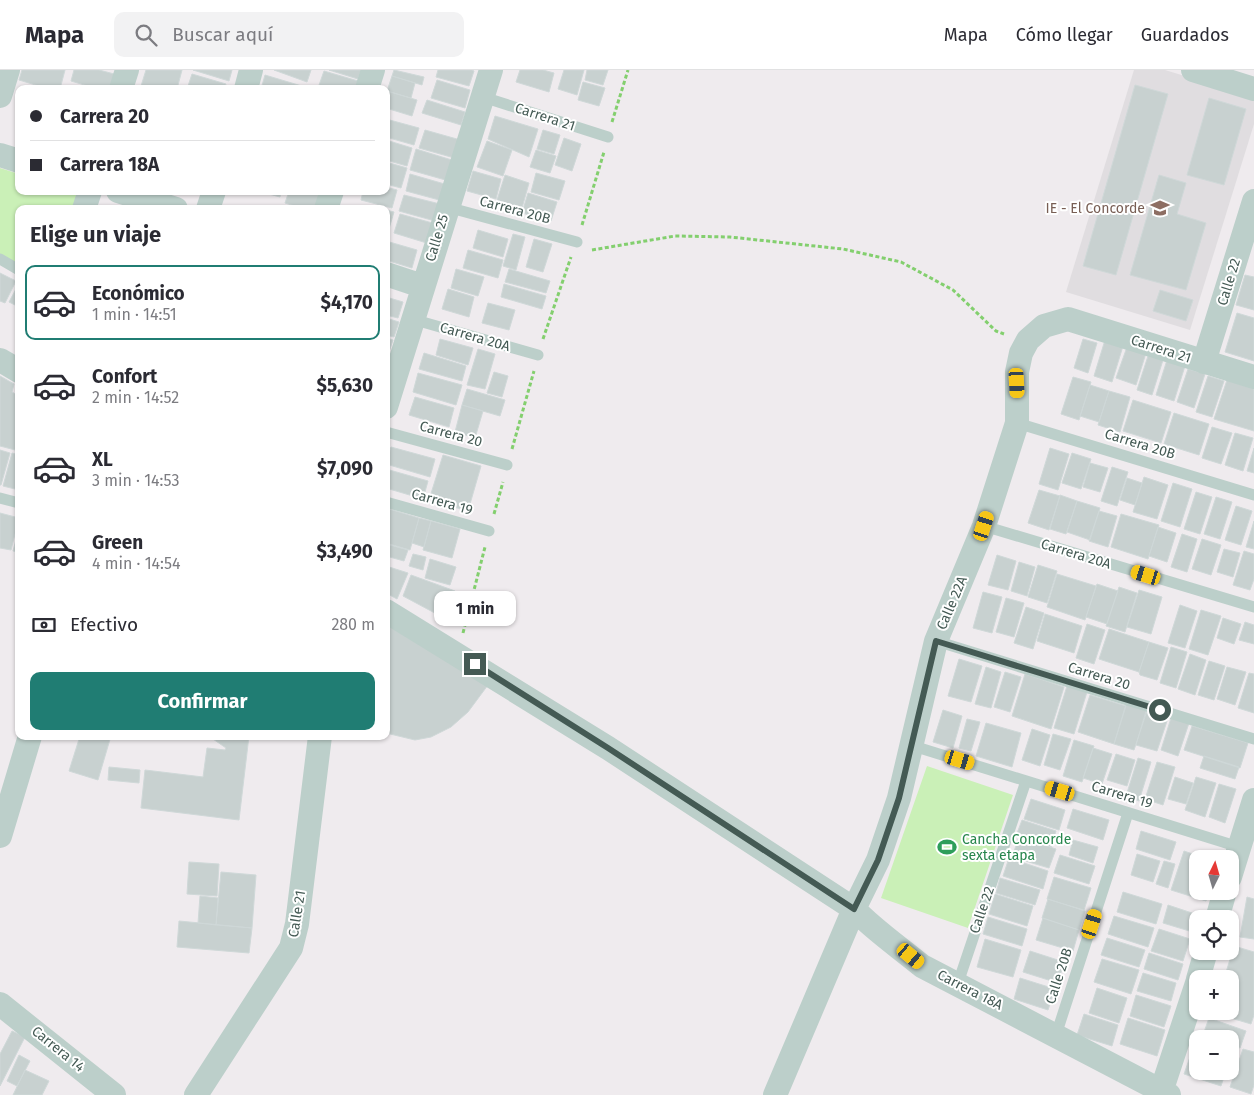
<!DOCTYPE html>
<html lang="es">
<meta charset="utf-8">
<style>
body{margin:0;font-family:"Fira Sans",sans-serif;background:#f2f2f3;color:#2b2b33;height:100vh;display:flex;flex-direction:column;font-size:19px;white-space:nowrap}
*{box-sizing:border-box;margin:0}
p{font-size:16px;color:#7c7c81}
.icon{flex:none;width:28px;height:28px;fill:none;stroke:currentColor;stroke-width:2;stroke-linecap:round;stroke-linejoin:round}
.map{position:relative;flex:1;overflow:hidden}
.sheet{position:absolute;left:15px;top:135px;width:375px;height:535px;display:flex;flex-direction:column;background:#fff;border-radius:10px;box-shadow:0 1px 4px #0004}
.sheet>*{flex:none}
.top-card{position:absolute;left:15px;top:15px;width:375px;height:110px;border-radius:10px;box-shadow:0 1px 4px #0004;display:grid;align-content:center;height:110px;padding:0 15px;background:#fff}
.needle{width:32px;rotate:5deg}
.fabs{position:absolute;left:1189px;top:780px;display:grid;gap:10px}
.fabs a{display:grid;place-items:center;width:50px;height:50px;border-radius:10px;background:#fff;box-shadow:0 1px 4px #0004;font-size:25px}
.end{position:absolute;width:22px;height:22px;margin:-11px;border:6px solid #445a54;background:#fff;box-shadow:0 0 0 2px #fff}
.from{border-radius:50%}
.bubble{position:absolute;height:35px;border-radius:10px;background:#fff;box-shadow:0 1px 4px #0004;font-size:16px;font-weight:700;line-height:35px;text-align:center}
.car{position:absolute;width:15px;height:30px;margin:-15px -8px;border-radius:6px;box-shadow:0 0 4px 1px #0007;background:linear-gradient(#f5c518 24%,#345 0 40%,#f5c518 0 76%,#345 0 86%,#f5c518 0)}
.top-card b{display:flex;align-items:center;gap:18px;height:48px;font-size:19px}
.top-card b+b{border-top:1px solid #e1e1e2}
.top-card i{width:12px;height:12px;background:#2b2b33}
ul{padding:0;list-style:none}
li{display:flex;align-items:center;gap:15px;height:75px;margin:0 10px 8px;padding:0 5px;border:2px solid transparent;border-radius:10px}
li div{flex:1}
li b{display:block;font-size:19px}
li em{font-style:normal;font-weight:700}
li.active{border-color:#207d73}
li>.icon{width:45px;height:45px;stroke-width:1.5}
h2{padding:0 15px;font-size:22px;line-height:60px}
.pay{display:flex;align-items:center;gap:12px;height:55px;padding:0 15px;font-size:19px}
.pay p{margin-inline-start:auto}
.cta{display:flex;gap:10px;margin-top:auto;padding:10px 15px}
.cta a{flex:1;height:58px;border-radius:10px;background:#207d73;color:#fff;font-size:20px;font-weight:700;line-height:58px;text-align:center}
header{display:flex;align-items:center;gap:30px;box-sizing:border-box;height:70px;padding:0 25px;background:#fff;border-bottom:1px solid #e1e1e2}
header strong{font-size:24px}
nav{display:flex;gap:28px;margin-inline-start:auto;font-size:18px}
.search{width:350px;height:45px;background:#f2f2f3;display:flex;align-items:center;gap:12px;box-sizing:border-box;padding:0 18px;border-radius:10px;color:#7c7c81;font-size:19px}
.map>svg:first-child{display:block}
.education{fill:#e0dde0}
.green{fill:#caf0b7}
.building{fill:#c8d1d0;stroke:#cfd8d8}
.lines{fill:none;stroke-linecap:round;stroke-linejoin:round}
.path{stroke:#83cf6e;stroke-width:3;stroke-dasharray:4 2.5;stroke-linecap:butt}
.service{stroke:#bccfca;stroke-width:11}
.minor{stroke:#bccfca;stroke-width:24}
.route{stroke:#445a54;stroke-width:6}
.labels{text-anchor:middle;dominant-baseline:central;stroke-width:4;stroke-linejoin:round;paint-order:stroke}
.street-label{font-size:14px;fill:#445a54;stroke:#fff}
.education-label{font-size:14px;fill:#785e54;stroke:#fff;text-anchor:end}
.leisure-label{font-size:14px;fill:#27864d;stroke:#fff;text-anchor:start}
</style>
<header>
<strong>Mapa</strong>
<div class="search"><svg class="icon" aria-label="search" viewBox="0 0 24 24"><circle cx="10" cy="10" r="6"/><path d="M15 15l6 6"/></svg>Buscar aquí</div>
<nav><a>Mapa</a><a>Cómo llegar</a><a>Guardados</a></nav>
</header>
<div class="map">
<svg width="1254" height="1025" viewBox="0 0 1254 1025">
<rect width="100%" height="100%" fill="#efebee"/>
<path class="education" d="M 1134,0 L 1165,0 L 1254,27 L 1254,54 L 1190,260 L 1066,222 Z"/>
<path class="green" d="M 0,98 L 19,104 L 19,121 L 66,121 L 83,127 L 79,139 L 19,139 L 19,195 L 0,184 Z
M 927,696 L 1013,725 L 968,858 L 881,828 Z"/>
<path class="building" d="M 22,0 L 65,0 L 60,19 L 49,19 L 19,10 Z
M 74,0 L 99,0 L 118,5 L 114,19 L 98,19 L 71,11 Z
M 146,0 L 182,0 L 177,19 L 152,19 L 141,16 Z
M 193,0 L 232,0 L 229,11 Z
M 274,0 L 311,0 L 307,12 Z
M 329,0 L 361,0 L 358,9 Z
M 394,0 L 424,7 L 422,15 L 392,6 Z
M 438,0 L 472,0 L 474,1 L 469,16 L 436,7 Z
M 520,0 L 543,0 L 554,3 L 549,22 L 516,12 Z
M 564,0 L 584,0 L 577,25 L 558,19 Z
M 587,0 L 608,0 L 603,15 L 585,10 Z
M 324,1 L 358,11 L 355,19 L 318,18 Z
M 192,4 L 226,14 L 224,19 L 187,19 Z
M 265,5 L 305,17 L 304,19 L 261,19 Z
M 392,6 L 415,13 L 411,28 L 387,21 Z
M 437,10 L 470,20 L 465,38 L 431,28 Z
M 583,12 L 605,18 L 599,36 L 578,30 Z
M 1135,15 L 1168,24 L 1116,205 L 1083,196 Z
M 387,21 L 417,30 L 412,46 L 386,38 Z
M 1209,28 L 1246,39 L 1224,115 L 1187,105 Z
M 427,30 L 465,42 L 461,55 L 422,43 Z
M 495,46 L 538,59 L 529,87 L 488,69 Z
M 386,49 L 419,58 L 414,75 L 386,67 Z
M 425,60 L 464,71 L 458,89 L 419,78 Z
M 543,60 L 560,65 L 554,84 L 537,79 Z
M 564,68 L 581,74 L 572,101 L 555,95 Z
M 386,70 L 412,78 L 407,96 L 386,90 Z
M 487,71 L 512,80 L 503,106 L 477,97 Z
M 416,79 L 455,91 L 449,111 L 410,100 Z
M 536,80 L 556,86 L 550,103 L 530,97 Z
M 386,92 L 407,98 L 401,118 L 386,114 Z
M 473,101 L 501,109 L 496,129 L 467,121 Z
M 536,103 L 565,111 L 559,130 L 531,122 Z
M 410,104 L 448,115 L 443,131 L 406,121 Z
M 505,105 L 529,113 L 522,138 L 497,130 Z
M 1159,105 L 1186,113 L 1177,144 L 1206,153 L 1186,220 L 1130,205 Z
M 386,117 L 397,120 L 392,138 L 361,130 L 363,121 L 386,121 Z
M 258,121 L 281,121 L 280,127 Z
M 289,121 L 321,121 L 316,139 L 305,139 L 285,133 Z
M 528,123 L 557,132 L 551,151 L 522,143 Z
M 404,125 L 440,134 L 435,151 L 399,141 Z
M 386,140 L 394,142 L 388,162 L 386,161 Z
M 400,144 L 436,154 L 430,174 L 394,163 Z
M 478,160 L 508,169 L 503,187 L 473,178 Z
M 513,164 L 525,167 L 516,200 L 503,196 Z
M 534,169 L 552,174 L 543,202 L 526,197 Z
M 386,171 L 417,180 L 412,198 L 386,190 Z
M 468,180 L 503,190 L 498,208 L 463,198 Z
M 456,199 L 484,207 L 478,226 L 451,218 Z
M 509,199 L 550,211 L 546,223 L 505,212 Z
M 0,203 L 16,211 L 5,233 L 0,231 Z
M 1245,205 L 1254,207 L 1254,240 L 1236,235 Z
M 504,214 L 546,226 L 542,239 L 501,227 Z
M 17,217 L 19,218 L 19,237 L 9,232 Z
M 448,219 L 474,227 L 469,247 L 442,239 Z
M 1160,220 L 1193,230 L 1186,251 L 1153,241 Z
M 386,227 L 403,232 L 398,248 L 386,245 Z
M 488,233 L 515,240 L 509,260 L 482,253 Z
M 1237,243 L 1254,248 L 1254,291 L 1225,282 Z
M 386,248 L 399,252 L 394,267 L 386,265 Z
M 386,268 L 393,270 L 387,288 L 386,288 Z
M 440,269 L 473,278 L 468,295 L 436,285 Z
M 1083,269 L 1097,273 L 1088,303 L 1074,298 Z
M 1105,270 L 1123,276 L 1112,312 L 1094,306 Z
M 1127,277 L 1146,283 L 1136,315 L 1116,308 Z
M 478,279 L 495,284 L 485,319 L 467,315 Z
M 424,283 L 466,296 L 462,311 L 419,299 Z
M 1148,286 L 1163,290 L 1152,325 L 1137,320 Z
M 1167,290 L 1185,296 L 1174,331 L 1156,325 Z
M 1188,299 L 1205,304 L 1194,338 L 1177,332 Z
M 494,302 L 508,306 L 502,327 L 487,323 Z
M 418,303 L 462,315 L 456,335 L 413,322 Z
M 0,306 L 14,314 L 12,322 L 19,326 L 19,381 L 0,376 Z
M 1208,306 L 1224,311 L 1212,347 L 1196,342 Z
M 1073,307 L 1091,312 L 1079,350 L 1061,344 Z
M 1227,310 L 1254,319 L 1254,361 L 1214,349 Z
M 1090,315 L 1109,321 L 1099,352 L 1080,346 Z
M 467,319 L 505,330 L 500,346 L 462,335 Z
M 1109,321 L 1130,327 L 1120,362 L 1098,355 Z
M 415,327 L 454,338 L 449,357 L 409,345 Z
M 1133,330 L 1171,342 L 1161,373 L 1123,361 Z
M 462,335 L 483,341 L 475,368 L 455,362 Z
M 1174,343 L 1209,354 L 1199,385 L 1164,374 Z
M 1212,357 L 1232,363 L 1221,394 L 1202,388 Z
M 1235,363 L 1253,368 L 1243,401 L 1225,395 Z
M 391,377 L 435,389 L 430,407 L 386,394 Z
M 1050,378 L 1069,384 L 1058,420 L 1039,414 Z
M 1254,378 L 1254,403 L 1247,401 Z
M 0,380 L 10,383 L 1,415 L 0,415 Z
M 12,383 L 19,385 L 19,420 L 3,416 Z
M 1072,383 L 1091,389 L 1081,419 L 1062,413 Z
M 443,385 L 481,396 L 468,441 L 429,430 Z
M 1090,393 L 1108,398 L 1100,422 L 1083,417 Z
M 1112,397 L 1128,402 L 1117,436 L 1101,431 Z
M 386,399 L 428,411 L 423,429 L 386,418 Z
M 1144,407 L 1168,415 L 1157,449 L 1133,442 Z
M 1127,408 L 1142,413 L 1135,435 L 1120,430 Z
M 1173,413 L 1192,419 L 1180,457 L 1161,451 Z
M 1039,420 L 1060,426 L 1049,460 L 1028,453 Z
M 1196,422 L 1212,427 L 1200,464 L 1184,459 Z
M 1060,425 L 1077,431 L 1066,464 L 1050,459 Z
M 1216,427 L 1232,432 L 1220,469 L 1204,464 Z
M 1077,431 L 1100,438 L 1090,470 L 1067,462 Z
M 1236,436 L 1252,441 L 1241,475 L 1225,470 Z
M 386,438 L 419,448 L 410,480 L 386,473 Z
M 1099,441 L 1117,446 L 1108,477 L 1089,471 Z
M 0,443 L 19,448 L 11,480 L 0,478 Z
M 1121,444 L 1159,455 L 1148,489 L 1111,477 Z
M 419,448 L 431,451 L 424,477 L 412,473 Z
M 431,451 L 460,459 L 452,488 L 423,480 Z
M 1254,451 L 1254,479 L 1246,477 Z
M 1158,457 L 1176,463 L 1167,492 L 1149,486 Z
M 19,459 L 19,482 L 13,481 Z
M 1182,464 L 1197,469 L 1187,502 L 1171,497 Z
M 1202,469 L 1221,475 L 1211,505 L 1192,499 Z
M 386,474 L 408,480 L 404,491 L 386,486 Z
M 1224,479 L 1240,483 L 1233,507 L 1217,502 Z
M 1244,481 L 1254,484 L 1254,509 L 1250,520 L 1233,515 Z
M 413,484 L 426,487 L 423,500 L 409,496 Z
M 997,485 L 1016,491 L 1008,520 L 988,515 Z
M 430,489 L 456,497 L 450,515 L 425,508 Z
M 1019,492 L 1035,497 L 1027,526 L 1011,521 Z
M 1038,495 L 1057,501 L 1047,533 L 1028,527 Z
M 386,496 L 408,503 L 397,529 L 386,523 Z
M 1057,504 L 1096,516 L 1085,550 L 1047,537 Z
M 411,505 L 455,521 L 446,549 L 403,526 Z
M 1097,514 L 1118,521 L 1107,554 L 1086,547 Z
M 1119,517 L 1137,523 L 1125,562 L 1106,556 Z
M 1139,520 L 1162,527 L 1151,564 L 1127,557 Z
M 983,522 L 1002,527 L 992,563 L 973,558 Z
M 1006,528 L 1024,533 L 1014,567 L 996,562 Z
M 1180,535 L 1197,541 L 1185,578 L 1168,573 Z
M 1026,537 L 1044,543 L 1033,579 L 1014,573 Z
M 1201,540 L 1221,546 L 1208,585 L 1189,579 Z
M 1045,544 L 1082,556 L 1074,583 L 1037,571 Z
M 1223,548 L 1241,554 L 1234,574 L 1217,568 Z
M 386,551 L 488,615 L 468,642 L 451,657 L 431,667 L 415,670 L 386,663 Z
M 1245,552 L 1254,555 L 1254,574 L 1239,570 Z
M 1087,554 L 1105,560 L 1094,594 L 1076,588 Z
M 1109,559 L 1149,572 L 1139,602 L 1099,589 Z
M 1149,572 L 1168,578 L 1157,610 L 1140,605 L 1139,602 Z
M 1171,577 L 1187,582 L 1176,618 L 1160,613 Z
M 1190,584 L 1206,590 L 1195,625 L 1178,619 Z
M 959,589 L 982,596 L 971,632 L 948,626 Z
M 1209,591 L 1225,596 L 1214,630 L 1198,625 Z
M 986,597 L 1001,602 L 991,638 L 975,634 Z
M 1227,597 L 1246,602 L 1235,635 L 1217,629 Z
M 1005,602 L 1021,607 L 1010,642 L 994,637 Z
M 1249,603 L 1254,604 L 1254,643 L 1238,638 Z
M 1025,604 L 1064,617 L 1051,659 L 1012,646 Z
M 1067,616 L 1087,622 L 1074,664 L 1054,658 Z
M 1090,625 L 1126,636 L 1114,674 L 1078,662 Z
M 1126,634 L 1147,641 L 1134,680 L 1114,674 Z
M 943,640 L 962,646 L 953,678 L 933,672 Z
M 1146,641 L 1168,648 L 1157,681 L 1136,675 Z
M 1171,648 L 1189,653 L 1178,686 L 1161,680 Z
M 967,649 L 980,652 L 971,681 L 959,678 Z
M 986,653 L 1021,663 L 1012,697 L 976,686 Z
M 1192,656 L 1248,673 L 1240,698 L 1184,680 Z
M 1032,659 L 1050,665 L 1040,696 L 1022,690 Z
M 1053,664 L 1071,669 L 1060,700 L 1044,695 Z
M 80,666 L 111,666 L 98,710 L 69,701 Z
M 215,666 L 249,666 L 239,750 L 141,738 L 145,700 L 203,707 L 207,678 L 225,680 L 226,678 L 213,669 Z
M 1074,670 L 1094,676 L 1082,712 L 1063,706 Z
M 1093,678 L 1112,684 L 1102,714 L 1083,708 Z
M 1116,684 L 1135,690 L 1127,716 L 1107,710 Z
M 1204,686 L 1239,697 L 1235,709 L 1200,698 Z
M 1138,688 L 1151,692 L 1139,731 L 1126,726 Z
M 1157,692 L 1175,697 L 1163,735 L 1145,729 Z
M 109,697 L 140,700 L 139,713 L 108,710 Z
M 1175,707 L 1193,713 L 1186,734 L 1168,729 Z
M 1196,707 L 1216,713 L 1205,747 L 1185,740 Z
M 1219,714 L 1236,719 L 1225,753 L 1209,747 Z
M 1031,729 L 1065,740 L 1059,760 L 1024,749 Z
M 1073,739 L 1109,750 L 1103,770 L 1067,758 Z
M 1022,750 L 1056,761 L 1051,777 L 1016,766 Z
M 1141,761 L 1176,772 L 1170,790 L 1136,779 Z
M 1019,767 L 1056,779 L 1049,798 L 1012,787 Z
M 1073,770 L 1098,777 L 1093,793 L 1069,785 Z
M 1184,781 L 1207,789 L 1198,789 L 1198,821 L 1209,821 L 1206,831 L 1171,820 Z
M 1137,784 L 1160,791 L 1153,812 L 1131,805 Z
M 1060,785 L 1095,796 L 1089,814 L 1054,803 Z
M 1009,788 L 1048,801 L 1043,819 L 1003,806 Z
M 1164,791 L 1175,794 L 1168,818 L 1156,814 Z
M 189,792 L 219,794 L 217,826 L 187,824 Z
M 221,802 L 256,805 L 252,858 L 216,855 Z
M 1054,807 L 1091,818 L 1084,840 L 1047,829 Z
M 1000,808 L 1040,820 L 1035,835 L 996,823 Z
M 1123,822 L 1162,834 L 1156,854 L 1117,842 Z
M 995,824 L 1033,836 L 1027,856 L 989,844 Z
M 200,826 L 218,828 L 216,855 L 198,853 Z
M 1247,827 L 1254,829 L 1254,869 L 1240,867 Z
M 1048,829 L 1085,841 L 1079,860 L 1042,848 Z
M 1168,835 L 1201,846 L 1198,849 L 1196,863 L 1163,853 Z
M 1114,846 L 1154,858 L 1148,877 L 1108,864 Z
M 988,847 L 1027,859 L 1022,876 L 983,864 Z
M 1043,848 L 1079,860 L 1073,881 L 1036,870 Z
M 179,851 L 252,858 L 249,883 L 177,877 Z
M 1159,859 L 1190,869 L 1183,891 L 1151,881 Z
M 1107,868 L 1145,880 L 1139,897 L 1101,885 Z
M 985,869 L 1021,880 L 1013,907 L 977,897 Z
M 1234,876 L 1254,882 L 1254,945 L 1251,954 L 1214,943 L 1230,941 L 1230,909 L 1224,909 Z
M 1030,881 L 1064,892 L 1058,913 L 1023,902 Z
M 1149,883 L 1183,894 L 1178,910 L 1144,899 Z
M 1102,889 L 1139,900 L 1131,924 L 1094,912 Z
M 1143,903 L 1176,913 L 1171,931 L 1137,921 Z
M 1020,908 L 1055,919 L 1048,940 L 1014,929 Z
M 1097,918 L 1127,928 L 1119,953 L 1089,943 Z
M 1136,925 L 1171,936 L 1164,957 L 1130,946 Z
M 1084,944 L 1118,955 L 1112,976 L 1077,965 Z
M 1128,948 L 1165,960 L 1157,986 L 1120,974 Z
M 1209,948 L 1246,961 L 1240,978 L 1230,974 L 1230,969 L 1215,969 L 1203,965 Z
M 12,961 L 25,967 L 0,1016 L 0,984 Z
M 1230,979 L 1236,981 L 1230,998 Z
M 1243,979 L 1254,982 L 1254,1015 L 1251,1024 L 1230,1017 Z
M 19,985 L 30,991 L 17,1016 L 7,1011 Z
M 1190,987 L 1198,990 L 1198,1001 L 1226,1001 L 1221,1016 L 1184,1004 Z
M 25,1000 L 49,1011 L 42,1025 L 13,1025 Z"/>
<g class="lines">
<path class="path" d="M 612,52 L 628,0
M 582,155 L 604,82
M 592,180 L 675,166 L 730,167 L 843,179 L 901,192 L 953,220 L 996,261 L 1004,264
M 543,269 L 571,187
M 512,379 L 534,301
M 494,444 L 503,412
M 463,563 L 485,477"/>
<path class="service" d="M 483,27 L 608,67
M 447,137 L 577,172
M 0,189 L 19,200
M 412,249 L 538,285
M 1017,353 L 1254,425
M 386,362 L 507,395
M 0,428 L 19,433
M 386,432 L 489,461
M 984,456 L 1254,537
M 936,571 L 1254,669
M 910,675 L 1239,777
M 958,913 L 1026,711
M 1056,965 L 1128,743"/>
<path class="minor" d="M 1193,0 L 1254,19
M 121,19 L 127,0
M 246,19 L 251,0
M 367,19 L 373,0
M 0,26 L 8,0
M 0,85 L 19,91
M 118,121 L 176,139
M 84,139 L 90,121
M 208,139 L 214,121
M 326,139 L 332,121
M 386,204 L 422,216
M 0,290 L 19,301
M 1204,292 L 1254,131
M 386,337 L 491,0
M 386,541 L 608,678 L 854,839 C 874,860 899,877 922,896 L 1169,1025
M 0,766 L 30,666
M 1230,807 L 1254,730
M 1217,849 L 1225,821
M 1198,909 L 1206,881
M 0,934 L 114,1025
M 196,1025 L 291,878 L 297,854 L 320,666
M 775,1025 L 854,839 L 878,790 L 899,728 L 936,571 L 984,456 L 1017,353 L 1017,302 L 1021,283 L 1028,270 L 1044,256 L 1068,249 L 1254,307
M 1160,1025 L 1198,910"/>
</g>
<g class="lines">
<path class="route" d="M 475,594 L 608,678 L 854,839 L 878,790 L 899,728 L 936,571 L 1160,640"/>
</g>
<defs>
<g id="school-bare" transform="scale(1.5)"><path d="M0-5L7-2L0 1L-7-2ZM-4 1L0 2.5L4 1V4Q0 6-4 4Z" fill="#8d6e63" stroke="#fff" stroke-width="2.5" paint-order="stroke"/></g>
<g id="stadium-bare" transform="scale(1.5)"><path d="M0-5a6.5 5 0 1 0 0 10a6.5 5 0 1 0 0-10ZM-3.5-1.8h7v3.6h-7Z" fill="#2e9e5b" stroke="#fff" stroke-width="2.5" paint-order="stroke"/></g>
</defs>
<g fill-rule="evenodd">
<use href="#school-bare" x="1160" y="138"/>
<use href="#stadium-bare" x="947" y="777"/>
</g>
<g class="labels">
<g class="street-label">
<text transform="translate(545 47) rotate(18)">Carrera 21</text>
<text transform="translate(515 140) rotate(15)">Carrera 20B</text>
<text transform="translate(437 168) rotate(-73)">Calle 25</text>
<text transform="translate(1229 212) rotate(-73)">Calle 22</text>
<text transform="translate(475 267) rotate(16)">Carrera 20A</text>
<text transform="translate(1161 279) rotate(18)">Carrera 21</text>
<text transform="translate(451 364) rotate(15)">Carrera 20</text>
<text transform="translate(1140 374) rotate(17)">Carrera 20B</text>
<text transform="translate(442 432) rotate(16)">Carrera 19</text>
<text transform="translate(1076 484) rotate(17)">Carrera 20A</text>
<text transform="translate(952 533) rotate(-67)">Calle 22A</text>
<text transform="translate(1099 606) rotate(17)">Carrera 20</text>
<text transform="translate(1122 725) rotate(17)">Carrera 19</text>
<text transform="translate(982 840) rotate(-71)">Calle 22</text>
<text transform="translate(297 844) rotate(-81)">Calle 21</text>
<text transform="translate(1059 906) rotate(-72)">Calle 20B</text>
<text transform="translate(970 920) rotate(27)">Carrera 18A</text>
<text transform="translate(58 979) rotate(39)">Carrera 14</text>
</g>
<g class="education-label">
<text x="1145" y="138">IE - El Concorde</text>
</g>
<g class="leisure-label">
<text x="962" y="769">Cancha Concorde<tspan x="962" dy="16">sexta etapa</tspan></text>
</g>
</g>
</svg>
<div class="fabs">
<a><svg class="needle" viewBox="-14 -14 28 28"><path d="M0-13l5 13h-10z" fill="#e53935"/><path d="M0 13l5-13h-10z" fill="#7c7c81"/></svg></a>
<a><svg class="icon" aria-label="locate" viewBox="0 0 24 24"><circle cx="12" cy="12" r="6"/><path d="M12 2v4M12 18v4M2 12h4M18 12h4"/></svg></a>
<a>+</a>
<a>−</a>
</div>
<i class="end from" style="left:1160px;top:640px"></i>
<i class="end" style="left:475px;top:594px"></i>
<div class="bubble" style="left:434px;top:521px;width:82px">1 min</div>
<i class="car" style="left:1017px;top:313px;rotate:177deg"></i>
<i class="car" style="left:984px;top:456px;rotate:18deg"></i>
<i class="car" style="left:1146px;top:505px;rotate:287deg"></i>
<i class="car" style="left:960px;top:690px;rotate:107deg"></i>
<i class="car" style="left:1060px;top:721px;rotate:287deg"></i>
<i class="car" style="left:1092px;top:854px;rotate:18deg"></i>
<i class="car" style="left:911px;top:886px;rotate:130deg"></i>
<div class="top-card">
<b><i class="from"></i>Carrera 20</b>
<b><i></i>Carrera 18A</b>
</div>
<section class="sheet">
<h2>Elige un viaje</h2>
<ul>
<li class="active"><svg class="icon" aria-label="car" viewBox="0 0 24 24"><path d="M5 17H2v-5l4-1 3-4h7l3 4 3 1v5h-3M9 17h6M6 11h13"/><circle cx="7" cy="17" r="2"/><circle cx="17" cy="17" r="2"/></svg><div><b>Económico</b><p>1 min · 14:51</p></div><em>$4,170</em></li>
<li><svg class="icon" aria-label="car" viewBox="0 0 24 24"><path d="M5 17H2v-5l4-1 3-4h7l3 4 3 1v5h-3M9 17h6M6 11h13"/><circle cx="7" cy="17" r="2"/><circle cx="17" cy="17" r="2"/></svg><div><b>Confort</b><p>2 min · 14:52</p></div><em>$5,630</em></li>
<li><svg class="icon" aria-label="car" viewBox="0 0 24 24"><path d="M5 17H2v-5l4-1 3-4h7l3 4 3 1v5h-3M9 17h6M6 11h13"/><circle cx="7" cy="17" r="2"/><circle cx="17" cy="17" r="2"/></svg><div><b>XL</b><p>3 min · 14:53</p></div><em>$7,090</em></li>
<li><svg class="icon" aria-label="car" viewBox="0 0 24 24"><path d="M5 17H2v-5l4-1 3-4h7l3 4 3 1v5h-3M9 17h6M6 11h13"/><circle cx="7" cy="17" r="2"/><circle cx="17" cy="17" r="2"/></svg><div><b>Green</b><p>4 min · 14:54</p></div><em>$3,490</em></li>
</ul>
<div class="pay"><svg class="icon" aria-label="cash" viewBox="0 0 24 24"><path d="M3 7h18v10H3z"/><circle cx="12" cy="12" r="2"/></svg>Efectivo<p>280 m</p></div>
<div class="cta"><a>Confirmar</a></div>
</section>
</div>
